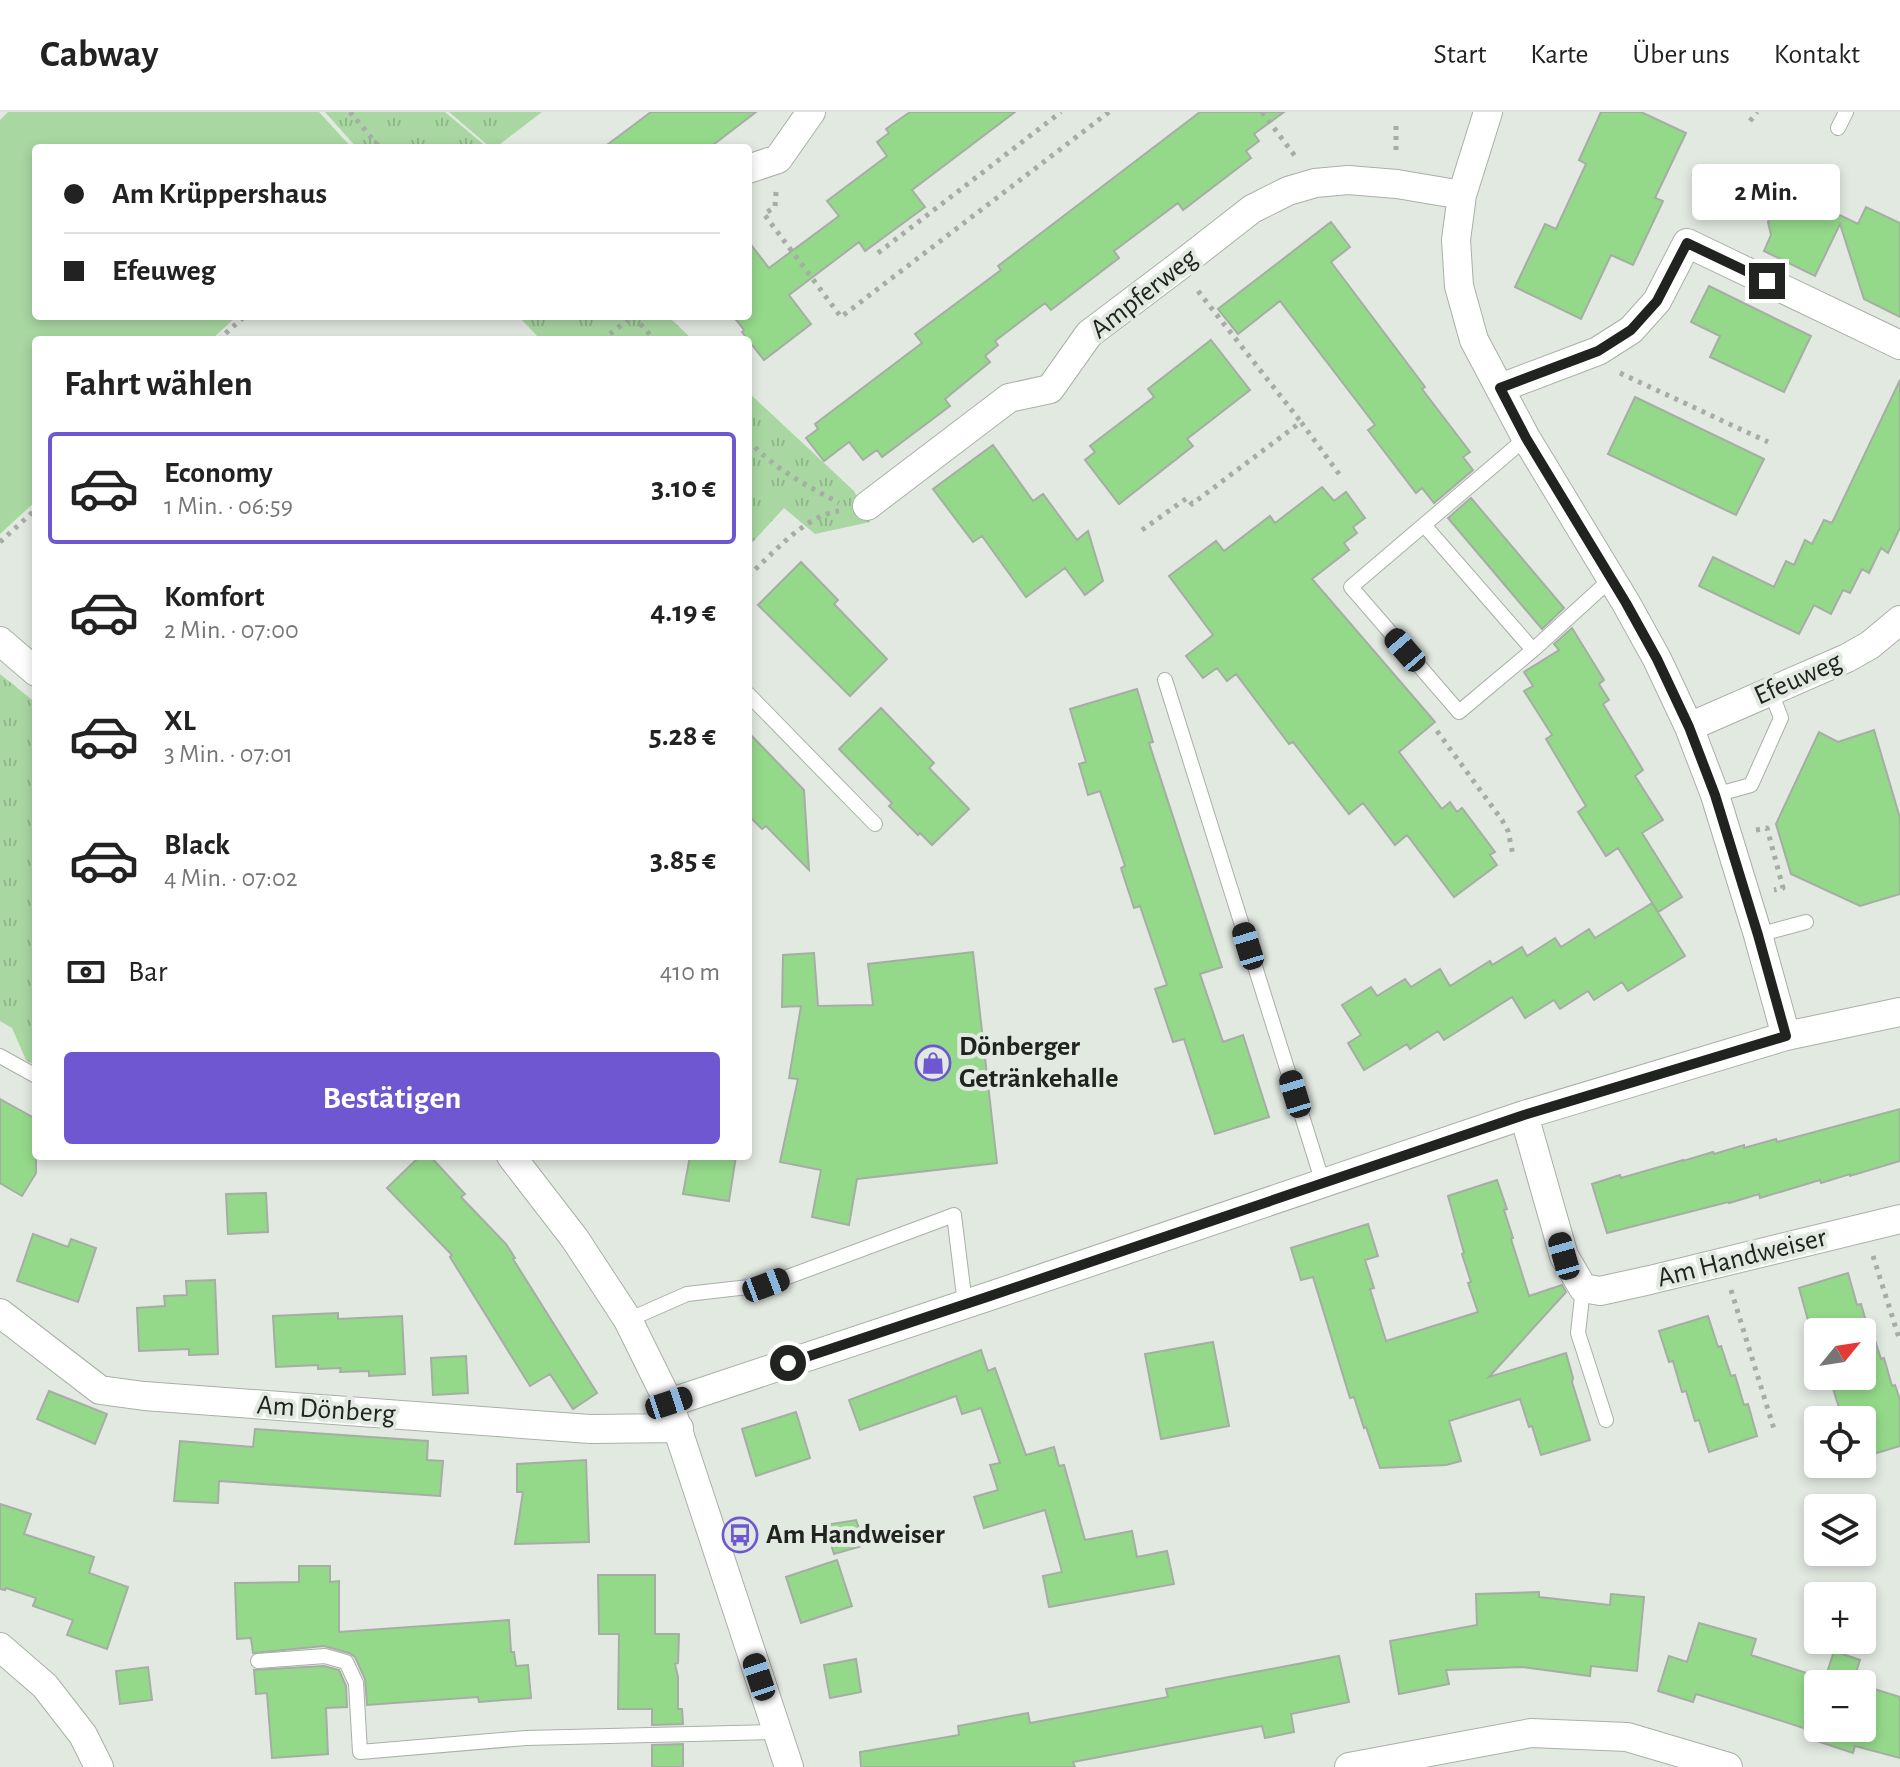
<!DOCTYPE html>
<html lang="de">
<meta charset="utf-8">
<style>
body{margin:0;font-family:"Alegreya Sans",sans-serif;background:#f6f6f6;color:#222;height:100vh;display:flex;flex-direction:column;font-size:30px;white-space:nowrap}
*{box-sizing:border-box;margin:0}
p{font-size:26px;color:#767676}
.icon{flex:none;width:44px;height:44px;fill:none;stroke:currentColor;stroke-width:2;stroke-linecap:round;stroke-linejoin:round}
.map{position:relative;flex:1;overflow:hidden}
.panel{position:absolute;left:32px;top:224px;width:720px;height:824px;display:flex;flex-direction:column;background:#fff;border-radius:8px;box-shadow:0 4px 12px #0003}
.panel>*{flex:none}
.hud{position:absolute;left:32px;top:32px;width:720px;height:176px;border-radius:8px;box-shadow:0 4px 12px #0003;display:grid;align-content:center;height:176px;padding:0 32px;background:#fff}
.needle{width:52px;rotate:60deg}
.tools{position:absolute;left:1804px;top:1206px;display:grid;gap:16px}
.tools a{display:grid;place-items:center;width:72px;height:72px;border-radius:8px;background:#fff;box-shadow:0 4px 12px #0003;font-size:40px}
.end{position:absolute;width:36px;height:36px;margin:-18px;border:10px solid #212321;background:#fff;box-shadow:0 0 0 4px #fff}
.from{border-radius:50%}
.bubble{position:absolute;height:56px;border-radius:8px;background:#fff;box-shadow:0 4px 12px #0003;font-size:26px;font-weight:700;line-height:56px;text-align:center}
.car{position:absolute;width:24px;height:48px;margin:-24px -12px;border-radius:10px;box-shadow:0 0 6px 2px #0007;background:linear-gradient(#222 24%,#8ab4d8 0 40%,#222 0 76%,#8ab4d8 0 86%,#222 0)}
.hud b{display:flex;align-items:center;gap:28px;height:76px;font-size:30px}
.hud b+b{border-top:2px solid #e0e0e0}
.hud i{width:20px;height:20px;background:#222}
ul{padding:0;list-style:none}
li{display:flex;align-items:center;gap:24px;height:112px;margin:0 16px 12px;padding:0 16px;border:4px solid transparent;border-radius:8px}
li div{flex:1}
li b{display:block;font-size:30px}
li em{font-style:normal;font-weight:700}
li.current{border-color:#6e57d1}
li>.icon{width:72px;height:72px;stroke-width:1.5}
h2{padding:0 32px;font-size:36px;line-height:96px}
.pay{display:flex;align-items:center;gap:20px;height:88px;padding:0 32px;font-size:30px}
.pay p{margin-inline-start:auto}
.button{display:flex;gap:16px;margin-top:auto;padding:16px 32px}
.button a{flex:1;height:92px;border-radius:8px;background:#6e57d1;color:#fff;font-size:32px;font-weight:700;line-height:92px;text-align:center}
header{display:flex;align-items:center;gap:48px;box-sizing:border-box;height:112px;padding:0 40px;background:#fff;border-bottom:2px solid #e0e0e0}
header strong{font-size:38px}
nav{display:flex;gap:44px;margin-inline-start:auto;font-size:28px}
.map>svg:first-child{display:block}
.grass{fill:url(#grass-tufts)}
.pitch{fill:#a8d7a1}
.building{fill:#94d98a;stroke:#a6ada5;stroke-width:2}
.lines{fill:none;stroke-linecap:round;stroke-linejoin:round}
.service-casing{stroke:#a9b0a8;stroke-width:16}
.minor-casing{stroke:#a9b0a8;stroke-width:30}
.path{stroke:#a7aca6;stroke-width:5;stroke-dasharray:4 6;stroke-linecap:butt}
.service{stroke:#fff;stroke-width:14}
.minor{stroke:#fff;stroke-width:28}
.route{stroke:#212321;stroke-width:10}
.labels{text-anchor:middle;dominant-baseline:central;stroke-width:8;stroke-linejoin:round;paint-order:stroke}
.street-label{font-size:28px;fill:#212321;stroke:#e2e9e1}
.poi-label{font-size:28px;font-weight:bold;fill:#212321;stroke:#e2e9e1;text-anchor:start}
</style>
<header>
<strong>Cabway</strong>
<nav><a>Start</a><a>Karte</a><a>Über uns</a><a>Kontakt</a></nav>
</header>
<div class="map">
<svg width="1900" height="1655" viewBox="0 0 1900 1655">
<defs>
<pattern id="grass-tufts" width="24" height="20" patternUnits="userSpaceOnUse" patternTransform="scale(2)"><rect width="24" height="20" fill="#a8d7a1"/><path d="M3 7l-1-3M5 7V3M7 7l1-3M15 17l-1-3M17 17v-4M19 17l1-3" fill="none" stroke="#90b88a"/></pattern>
</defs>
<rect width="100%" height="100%" fill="#e2e9e1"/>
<path class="grass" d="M 325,0 L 445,0 L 488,36 L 357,36 Z
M 449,0 L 542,0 L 495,36 L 491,36 Z
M 518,204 L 668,204 L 693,228 L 541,228 Z
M 748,280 L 854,379 L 870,410 L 815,422 L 784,396 L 748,435 Z
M 0,562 L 36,591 L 36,954 L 26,948 L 12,916 L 0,909 Z"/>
<path class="pitch" d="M 8,0 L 319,0 L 352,36 L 36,36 L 36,204 L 237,204 L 211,228 L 36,228 L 36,389 L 0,422 L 0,8 Z"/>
<path class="building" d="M 651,0 L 756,0 L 709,36 L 603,36 Z
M 910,0 L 1015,0 L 912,78 L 925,95 L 865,139 L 859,130 L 789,183 L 811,212 L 764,248 L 742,220 L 744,218 L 733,204 L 748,204 L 748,129 L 769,156 L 839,104 L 827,89 L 887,44 L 877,30 L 889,21 L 886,17 Z
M 1200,0 L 1284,0 L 1254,22 L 1259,29 L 1246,39 L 1251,46 L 1183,98 L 1178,91 L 1114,139 L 1119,146 L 1051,198 L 1045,191 L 995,229 L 998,233 L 985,244 L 990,250 L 945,287 L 950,294 L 882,345 L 877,338 L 863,348 L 849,330 L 824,349 L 806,326 L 818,317 L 815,312 L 922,231 L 915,222 L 1001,158 L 998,154 Z
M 1601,0 L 1641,0 L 1686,21 L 1655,86 L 1663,89 L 1633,153 L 1611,143 L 1581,207 L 1515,175 L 1545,112 L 1556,117 L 1586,52 L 1579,48 Z
M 1792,80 L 1858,112 L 1866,95 L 1900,111 L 1900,205 L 1864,187 L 1840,112 L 1815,164 L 1764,139 L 1771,123 L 1768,110 L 1773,99 L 1785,94 Z
M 1331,110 L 1350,135 L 1331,150 L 1425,275 L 1422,277 L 1470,340 L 1463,345 L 1473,358 L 1434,391 L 1422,376 L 1416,381 L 1368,318 L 1375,313 L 1280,189 L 1238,222 L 1218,197 Z
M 1709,174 L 1811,224 L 1784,280 L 1710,245 L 1720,224 L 1691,210 Z
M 1211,228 L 1250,278 L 1187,327 L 1193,334 L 1119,392 L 1085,348 L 1095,340 L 1090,334 L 1154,285 L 1148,277 Z
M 1900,268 L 1900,416 L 1888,441 L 1881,436 L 1869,461 L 1862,457 L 1850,481 L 1843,478 L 1831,502 L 1814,493 L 1799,522 L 1699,474 L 1713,445 L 1774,475 L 1786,449 L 1794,453 L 1805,428 L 1812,432 L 1824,408 L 1832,411 Z
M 1635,285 L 1764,347 L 1736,403 L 1608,342 Z
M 993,333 L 1033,389 L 1043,382 L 1077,428 L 1088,419 L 1103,469 L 1085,483 L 1065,456 L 1026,485 L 982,424 L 973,430 L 933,377 Z
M 1322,375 L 1334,389 L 1346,380 L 1365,406 L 1353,415 L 1357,421 L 1344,431 L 1349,438 L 1312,467 L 1435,610 L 1399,640 L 1442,697 L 1450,690 L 1457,700 L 1462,696 L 1495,740 L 1490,743 L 1497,753 L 1454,785 L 1407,723 L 1395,733 L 1363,691 L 1349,702 L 1293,630 L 1289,632 L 1236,562 L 1227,569 L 1217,556 L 1203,566 L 1186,544 L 1213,523 L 1169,464 L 1216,429 L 1224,439 L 1270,404 L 1275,411 Z
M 1471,386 L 1564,496 L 1542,517 L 1448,406 Z
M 801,450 L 838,488 L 834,492 L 887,547 L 850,584 L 758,493 Z
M 1572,516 L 1604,568 L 1599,572 L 1609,588 L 1603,592 L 1643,658 L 1635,664 L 1663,708 L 1642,721 L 1682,785 L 1658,800 L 1618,736 L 1606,744 L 1578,700 L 1586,694 L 1546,627 L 1552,623 L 1524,579 L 1533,574 L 1524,560 L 1559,538 L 1554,532 Z
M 1137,577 L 1153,630 L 1149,631 L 1222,855 L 1200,862 L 1223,930 L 1243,923 L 1269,1005 L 1215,1022 L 1184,927 L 1173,930 L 1155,877 L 1167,873 L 1140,794 L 1134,796 L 1121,756 L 1125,754 L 1100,679 L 1088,683 L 1079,652 L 1086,650 L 1070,597 Z
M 881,596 L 934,651 L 929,656 L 969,697 L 932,733 L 920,721 L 918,723 L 889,694 L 892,691 L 839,637 Z
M 1874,618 L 1900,706 L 1900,782 L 1860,794 L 1791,762 L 1776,712 L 1819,620 L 1838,630 Z
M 748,620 L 804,678 L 809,758 L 766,714 L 762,717 L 748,703 Z
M 1652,791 L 1685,844 L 1628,879 L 1622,870 L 1594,888 L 1588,879 L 1560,897 L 1554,888 L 1525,906 L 1512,885 L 1444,928 L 1438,919 L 1410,937 L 1407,932 L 1364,958 L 1348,931 L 1361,923 L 1342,893 L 1371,875 L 1377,884 L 1405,867 L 1411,875 L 1440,857 L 1450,874 L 1490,849 L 1492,853 L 1522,835 L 1527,844 L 1555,826 L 1561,835 L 1589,817 L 1595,826 Z
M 973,840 L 997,1051 L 857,1067 L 849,1113 L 812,1105 L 821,1058 L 780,1050 L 798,967 L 789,966 L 801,894 L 782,895 L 783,843 L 814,841 L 818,894 L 873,893 L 868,852 Z
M 0,987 L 36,1007 L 36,1061 L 22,1084 L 0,1071 Z
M 1900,997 L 1900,1049 L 1850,1064 L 1850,1062 L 1821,1071 L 1820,1068 L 1760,1086 L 1759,1082 L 1729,1091 L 1728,1090 L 1607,1121 L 1592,1072 L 1620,1063 L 1621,1066 L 1683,1048 L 1683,1049 L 1713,1040 L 1714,1042 L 1744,1033 L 1744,1036 L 1776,1027 L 1777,1030 Z
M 420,1044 L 430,1044 L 465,1082 L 461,1085 L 506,1132 L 515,1146 L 513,1147 L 597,1281 L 573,1297 L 550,1262 L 530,1274 L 450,1145 L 452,1143 L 387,1076 Z
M 690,1044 L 736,1044 L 729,1089 L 683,1082 Z
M 1497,1068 L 1507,1097 L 1504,1098 L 1513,1126 L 1511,1127 L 1529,1184 L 1562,1173 L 1566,1180 L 1489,1265 L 1566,1241 L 1573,1266 L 1572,1270 L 1590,1328 L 1541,1343 L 1532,1314 L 1529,1315 L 1520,1287 L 1449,1309 L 1461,1349 L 1446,1353 L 1380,1356 L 1366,1315 L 1364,1316 L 1354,1285 L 1350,1286 L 1313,1165 L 1301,1168 L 1291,1136 L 1368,1112 L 1378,1144 L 1365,1148 L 1374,1176 L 1370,1177 L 1386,1229 L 1478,1200 L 1468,1171 L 1471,1170 L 1462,1142 L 1464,1141 L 1448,1084 Z
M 266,1081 L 268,1120 L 228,1122 L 226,1082 Z
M 33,1122 L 68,1135 L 71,1127 L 96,1136 L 78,1190 L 17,1169 Z
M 1848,1161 L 1857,1193 L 1861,1192 L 1869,1220 L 1872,1219 L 1881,1247 L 1884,1246 L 1892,1274 L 1895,1273 L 1900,1288 L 1900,1334 L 1867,1344 L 1862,1329 L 1862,1308 L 1843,1308 L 1829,1264 L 1862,1264 L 1862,1220 L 1818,1220 L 1818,1229 L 1811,1207 L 1808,1208 L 1799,1176 Z
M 215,1168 L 218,1242 L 189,1243 L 189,1237 L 139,1239 L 137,1196 L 165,1194 L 164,1184 L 187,1183 L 186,1169 Z
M 338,1201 L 338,1207 L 402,1204 L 405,1262 L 369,1264 L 369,1259 L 340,1260 L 341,1256 L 318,1257 L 318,1253 L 276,1255 L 273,1204 Z
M 1708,1204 L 1718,1235 L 1721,1234 L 1731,1264 L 1735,1263 L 1744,1293 L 1748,1292 L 1757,1324 L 1709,1340 L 1699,1308 L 1695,1309 L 1686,1279 L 1682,1280 L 1673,1249 L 1669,1250 L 1659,1219 Z
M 1213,1230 L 1229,1314 L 1161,1327 L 1145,1242 Z
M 981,1238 L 988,1259 L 995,1256 L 1026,1343 L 1054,1335 L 1059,1354 L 1064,1353 L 1085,1428 L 1132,1419 L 1137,1445 L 1167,1439 L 1174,1472 L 1049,1495 L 1043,1464 L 1062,1460 L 1045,1398 L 984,1416 L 974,1385 L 998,1378 L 990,1353 L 1000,1351 L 981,1296 L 962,1302 L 956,1284 L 860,1318 L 849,1288 Z
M 466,1244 L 468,1281 L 433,1283 L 431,1246 Z
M 49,1279 L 107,1302 L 95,1332 L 37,1307 Z
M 796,1300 L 810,1346 L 756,1364 L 742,1317 Z
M 255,1317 L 428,1329 L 427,1348 L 443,1349 L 440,1384 L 219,1369 L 218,1391 L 174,1389 L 180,1329 L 253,1335 Z
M 586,1348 L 589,1430 L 515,1432 L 523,1380 L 517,1380 L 517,1352 Z
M 0,1392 L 31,1402 L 24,1422 L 94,1445 L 89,1461 L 128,1475 L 107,1537 L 67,1523 L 73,1508 L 33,1494 L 36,1486 L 6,1476 L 5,1478 L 0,1477 Z
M 856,1408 L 865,1433 L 834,1442 L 825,1413 Z
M 837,1448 L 852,1494 L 801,1511 L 786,1465 Z
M 299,1454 L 330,1454 L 330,1470 L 339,1469 L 339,1520 L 509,1508 L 511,1540 L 514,1540 L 516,1554 L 528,1553 L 531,1586 L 479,1590 L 478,1585 L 367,1593 L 365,1567 L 355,1545 L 349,1541 L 324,1534 L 253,1541 L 251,1526 L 237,1527 L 235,1471 L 299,1470 Z
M 598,1463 L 655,1463 L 655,1522 L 679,1522 L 678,1551 L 675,1552 L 678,1565 L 678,1597 L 682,1597 L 683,1612 L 652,1613 L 652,1597 L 618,1597 L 619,1522 L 599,1522 Z
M 1539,1480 L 1539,1485 L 1610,1493 L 1611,1482 L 1644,1485 L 1637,1559 L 1591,1554 L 1590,1564 L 1522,1555 L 1446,1558 L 1449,1572 L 1399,1582 L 1390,1529 L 1477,1513 L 1476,1482 Z
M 1699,1511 L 1756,1527 L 1751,1543 L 1825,1567 L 1834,1539 L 1860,1548 L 1853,1570 L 1858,1572 L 1818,1572 L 1818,1616 L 1862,1616 L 1862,1573 L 1900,1585 L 1900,1646 L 1855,1634 L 1853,1641 L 1814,1628 L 1816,1620 L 1735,1594 L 1696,1582 L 1693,1590 L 1658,1579 L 1669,1544 L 1687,1550 Z
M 1339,1544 L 1349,1590 L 1291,1602 L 1294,1620 L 1265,1626 L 1262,1614 L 1073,1650 L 1075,1655 L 861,1655 L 860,1640 L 959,1623 L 958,1614 L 1028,1601 L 1030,1611 L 1168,1585 L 1166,1577 Z
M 856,1547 L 861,1580 L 830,1586 L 824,1553 Z
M 324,1554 L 339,1558 L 346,1574 L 347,1595 L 326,1596 L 328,1642 L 272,1646 L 267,1581 L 256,1582 L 254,1558 Z
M 148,1555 L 152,1588 L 120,1592 L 116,1559 Z
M 683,1632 L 683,1655 L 652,1655 L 652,1633 Z"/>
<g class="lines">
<g class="service-casing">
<path id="service" d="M 1838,16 L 1846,0
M 1526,326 L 1351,475 L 1459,600 L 1533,538 L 1611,467
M 1424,413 L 1533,538
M 1165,568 L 1323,1071
M 748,582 L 875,712
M 1715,683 L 1751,673 L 1781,606 L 1771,580
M 1758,823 L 1806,810
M 0,944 L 36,964
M 1583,1176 L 1578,1221 L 1606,1308
M 628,1208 L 687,1182 L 766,1173 L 954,1103 L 965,1192
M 258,1549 L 325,1544 L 346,1550 L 356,1571 L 360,1640 L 526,1626 L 777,1620"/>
</g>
<g class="minor-casing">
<path id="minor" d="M 1488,0 L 1462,83 L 1456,128 L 1459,174 L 1474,228 L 1526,326 L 1626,491 L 1657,547 L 1689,615 L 1715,683 L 1758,823 L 1786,924
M 748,57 L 778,47 L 811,0
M 1500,276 L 1598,239 L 1631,218 L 1657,189 L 1687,131 L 1900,233
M 867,394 L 1009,286 L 1050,277 L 1089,222 L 1179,154 L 1252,97 L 1288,79 L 1315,71 L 1348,68 L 1397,72 L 1462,83
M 0,529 L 36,560
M 1689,615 L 1847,546 L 1870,533 L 1900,508
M 1524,1003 L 1564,1144 L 1583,1176 L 1600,1179 L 1650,1168 L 1900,1107
M 511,1044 L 575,1127 L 628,1208 L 669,1291 L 789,1655
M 0,1201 L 100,1278 L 144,1284 L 590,1317 L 679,1316
M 669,1291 L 987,1185 L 1524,1003 L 1786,924 L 1900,900
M 0,1535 L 45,1574 L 83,1623 L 99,1655
M 1349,1655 L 1531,1621 L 1627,1625 L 1728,1655"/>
</g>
<path class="path" d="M 350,0 L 380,36
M 1262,0 L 1295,44
M 1750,9 L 1757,0
M 1396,14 L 1396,43
M 776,80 L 775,95 L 764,102 L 841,205 L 1109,0
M 878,141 L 1061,0
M 1198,179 L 1301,310
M 218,228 L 245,204
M 602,228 L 633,204 L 655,228
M 1620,261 L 1768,330
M 748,328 C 774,357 806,373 839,391
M 1142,418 L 1187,386 L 1192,392 L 1301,310 L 1342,366
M 0,430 L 36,397
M 748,464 C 774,441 804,404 839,399
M 1437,619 L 1502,708 L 1508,719 L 1513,743
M 1756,718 L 1767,716 L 1783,776 L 1774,778
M 1873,1144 L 1900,1229
M 1731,1178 L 1774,1317"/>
<use href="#service" class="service"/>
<use href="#minor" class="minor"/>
</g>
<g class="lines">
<path class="route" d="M 788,1251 L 987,1185 L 1524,1003 L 1786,924 L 1758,823 L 1715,683 L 1689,615 L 1657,547 L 1626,491 L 1526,326 L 1500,276 L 1598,239 L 1631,218 L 1657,189 L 1687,131 L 1767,169"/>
</g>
<defs>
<g id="shop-ring" transform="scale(1.8)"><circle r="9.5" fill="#e2e9e1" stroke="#6e57d1" stroke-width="1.5"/><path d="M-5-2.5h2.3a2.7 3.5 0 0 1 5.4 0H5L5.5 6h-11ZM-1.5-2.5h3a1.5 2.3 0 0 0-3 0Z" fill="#6e57d1"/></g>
<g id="bus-ring" transform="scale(1.8)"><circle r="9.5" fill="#e2e9e1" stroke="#6e57d1" stroke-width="1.5"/><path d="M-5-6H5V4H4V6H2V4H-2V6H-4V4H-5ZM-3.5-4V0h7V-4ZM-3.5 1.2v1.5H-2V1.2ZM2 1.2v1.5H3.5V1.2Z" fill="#6e57d1"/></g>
</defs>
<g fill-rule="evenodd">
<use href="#shop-ring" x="933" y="951"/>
<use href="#bus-ring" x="740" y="1423"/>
</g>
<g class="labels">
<g class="street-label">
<text transform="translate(1144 182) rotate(-38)">Ampferweg</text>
<text transform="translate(1798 567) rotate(-24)">Efeuweg</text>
<text transform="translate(1742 1146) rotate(-14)">Am Handweiser</text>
<text transform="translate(326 1298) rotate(4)">Am Dönberg</text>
</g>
<g class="poi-label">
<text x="959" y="935">Dönberger<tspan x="959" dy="32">Getränkehalle</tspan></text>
<text x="766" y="1423">Am Handweiser</text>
</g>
</g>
</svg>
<div class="tools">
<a><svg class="needle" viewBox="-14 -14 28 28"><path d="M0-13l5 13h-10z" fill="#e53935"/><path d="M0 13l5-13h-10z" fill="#767676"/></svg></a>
<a><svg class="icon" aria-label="locate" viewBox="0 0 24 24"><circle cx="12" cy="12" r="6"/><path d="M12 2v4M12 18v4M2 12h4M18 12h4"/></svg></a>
<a><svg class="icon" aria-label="layers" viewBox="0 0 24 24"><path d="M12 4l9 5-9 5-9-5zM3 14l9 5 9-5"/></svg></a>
<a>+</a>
<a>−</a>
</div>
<i class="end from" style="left:788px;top:1251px"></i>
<i class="end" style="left:1767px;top:169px"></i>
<div class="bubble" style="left:1692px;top:52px;width:148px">2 Min.</div>
<i class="car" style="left:1405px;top:538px;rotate:319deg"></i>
<i class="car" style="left:1248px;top:834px;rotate:343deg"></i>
<i class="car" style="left:1295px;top:982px;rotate:343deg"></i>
<i class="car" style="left:1564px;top:1144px;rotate:344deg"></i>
<i class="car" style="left:766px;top:1173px;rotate:69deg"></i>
<i class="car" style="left:669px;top:1291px;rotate:72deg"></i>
<i class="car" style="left:759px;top:1565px;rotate:342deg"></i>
<div class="hud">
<b><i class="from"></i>Am Krüppershaus</b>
<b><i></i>Efeuweg</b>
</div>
<section class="panel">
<h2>Fahrt wählen</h2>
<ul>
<li class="current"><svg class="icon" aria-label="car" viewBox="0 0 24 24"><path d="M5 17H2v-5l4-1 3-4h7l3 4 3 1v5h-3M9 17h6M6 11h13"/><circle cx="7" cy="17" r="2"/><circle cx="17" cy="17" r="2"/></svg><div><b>Economy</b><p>1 Min. · 06:59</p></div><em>3.10 €</em></li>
<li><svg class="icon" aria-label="car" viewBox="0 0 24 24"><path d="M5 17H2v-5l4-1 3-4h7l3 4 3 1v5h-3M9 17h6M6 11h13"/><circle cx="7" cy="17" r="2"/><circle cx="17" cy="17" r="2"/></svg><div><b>Komfort</b><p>2 Min. · 07:00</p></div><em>4.19 €</em></li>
<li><svg class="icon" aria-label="car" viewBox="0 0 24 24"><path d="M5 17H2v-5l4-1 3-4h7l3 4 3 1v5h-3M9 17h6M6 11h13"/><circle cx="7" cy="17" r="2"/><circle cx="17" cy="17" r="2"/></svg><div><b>XL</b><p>3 Min. · 07:01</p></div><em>5.28 €</em></li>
<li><svg class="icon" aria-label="car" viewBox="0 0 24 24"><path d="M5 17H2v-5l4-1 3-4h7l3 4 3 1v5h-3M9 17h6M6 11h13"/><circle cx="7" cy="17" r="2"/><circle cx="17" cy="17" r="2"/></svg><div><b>Black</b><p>4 Min. · 07:02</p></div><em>3.85 €</em></li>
</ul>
<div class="pay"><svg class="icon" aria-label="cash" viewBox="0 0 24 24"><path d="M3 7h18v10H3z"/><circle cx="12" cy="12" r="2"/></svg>Bar<p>410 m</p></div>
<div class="button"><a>Bestätigen</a></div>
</section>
</div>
